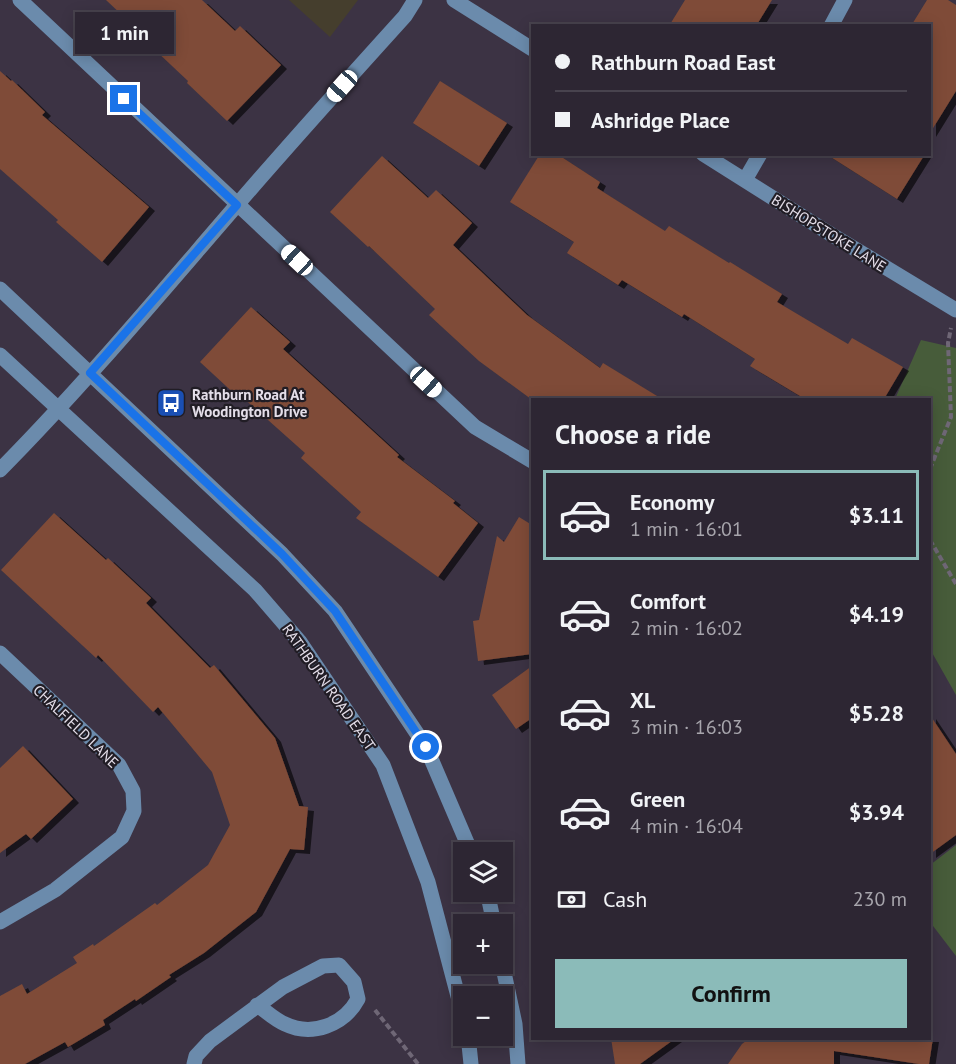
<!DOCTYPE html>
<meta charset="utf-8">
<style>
body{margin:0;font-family:"PT Sans",sans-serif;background:#39323f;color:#f1f3f6;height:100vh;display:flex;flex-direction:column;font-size:22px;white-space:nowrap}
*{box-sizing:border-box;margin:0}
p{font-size:20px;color:#a7a5ac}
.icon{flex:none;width:33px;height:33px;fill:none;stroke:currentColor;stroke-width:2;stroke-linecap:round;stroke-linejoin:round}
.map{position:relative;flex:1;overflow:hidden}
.side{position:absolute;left:531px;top:398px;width:400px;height:642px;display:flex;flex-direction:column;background:#2d2633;border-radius:0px;box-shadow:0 3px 15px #0003,0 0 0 2px #48434e}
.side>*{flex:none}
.banner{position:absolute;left:531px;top:24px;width:400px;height:132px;border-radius:0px;box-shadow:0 3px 15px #0003,0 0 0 2px #48434e;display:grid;align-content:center;height:132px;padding:0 24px;background:#2d2633}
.fabs{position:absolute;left:453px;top:842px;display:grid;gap:12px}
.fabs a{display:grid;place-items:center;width:60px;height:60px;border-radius:0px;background:#2d2633;box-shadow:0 3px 15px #0003,0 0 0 2px #48434e;font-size:30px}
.end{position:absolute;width:27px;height:27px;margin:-14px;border:8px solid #1a73e8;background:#fff;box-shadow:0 0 0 3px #fff}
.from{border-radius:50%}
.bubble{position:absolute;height:42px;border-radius:0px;background:#2d2633;box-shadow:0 3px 15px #0003,0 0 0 2px #48434e;font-size:20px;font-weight:700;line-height:42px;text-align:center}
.car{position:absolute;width:18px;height:36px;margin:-18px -9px;border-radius:8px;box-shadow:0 0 4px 2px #0007;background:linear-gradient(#fff 24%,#345 0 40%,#fff 0 76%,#345 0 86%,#fff 0)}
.banner b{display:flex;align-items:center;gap:21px;height:57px;font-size:22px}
.banner b+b{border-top:2px solid #48434e}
.banner i{width:15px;height:15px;background:#f1f3f6}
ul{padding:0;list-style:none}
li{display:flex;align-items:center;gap:18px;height:90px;margin:0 12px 9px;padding:0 12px;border:3px solid transparent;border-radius:0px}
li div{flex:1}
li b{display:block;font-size:22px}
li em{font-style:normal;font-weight:700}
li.on{border-color:#8bbbb9}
li>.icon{width:54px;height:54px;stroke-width:1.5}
h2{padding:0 24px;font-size:27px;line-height:72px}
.pay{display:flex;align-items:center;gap:15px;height:66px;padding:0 24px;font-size:22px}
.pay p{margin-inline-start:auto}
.button{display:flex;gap:12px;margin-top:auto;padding:12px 24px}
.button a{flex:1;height:69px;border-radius:0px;background:#8bbbb9;color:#111;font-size:24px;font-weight:700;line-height:69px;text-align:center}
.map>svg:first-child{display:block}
.education{fill:#453e2d}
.green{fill:#475c3a}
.building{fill:#7f4b37;filter:url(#shadow)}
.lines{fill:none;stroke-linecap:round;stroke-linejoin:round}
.path{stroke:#6f6776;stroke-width:4;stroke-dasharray:6 3;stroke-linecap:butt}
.minor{stroke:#6b8bac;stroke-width:15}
.route{stroke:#1a73e8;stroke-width:8}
.labels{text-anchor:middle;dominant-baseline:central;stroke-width:4.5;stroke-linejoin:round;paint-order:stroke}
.street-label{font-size:15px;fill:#e4dee9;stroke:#211d25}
.poi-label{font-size:15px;font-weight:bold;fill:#e4dee9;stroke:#211d25;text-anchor:start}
</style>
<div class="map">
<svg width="956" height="1064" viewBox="0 0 956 1064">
<defs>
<filter id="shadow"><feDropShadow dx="6" dy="4" stdDeviation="0" flood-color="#0009"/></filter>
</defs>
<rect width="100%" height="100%" fill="#3c3344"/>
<path class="education" d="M 289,0 L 358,0 L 330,37 Z"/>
<path class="green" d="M 921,340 L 956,348 L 956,695 L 930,649 L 930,399 L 895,399 Z
M 956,845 L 956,956 L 930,922 L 930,865 Z"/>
<path class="building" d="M 106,0 L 202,0 L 235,31 L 240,26 L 281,65 L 227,121 L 187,83 L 188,81 L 137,33 L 139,31 Z
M 685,0 L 772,0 L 756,26 L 669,26 Z
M 927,0 L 948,0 L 956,5 L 956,91 L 930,133 L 930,26 L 911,26 Z
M 0,71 L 11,81 L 12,80 L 45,112 L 42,115 L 149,207 L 102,262 L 56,222 L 58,220 L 0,169 Z
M 440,81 L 507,123 L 479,166 L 413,123 Z
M 540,154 L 557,154 L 600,182 L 597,188 L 665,231 L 669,226 L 729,263 L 730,262 L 782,294 L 777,302 L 848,344 L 852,338 L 903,367 L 884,399 L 805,399 L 750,366 L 755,359 L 684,314 L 682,317 L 622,280 L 618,285 L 567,253 L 574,242 L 510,202 Z
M 826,154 L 925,154 L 897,199 Z
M 382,156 L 428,198 L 436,190 L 472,223 L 453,245 L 527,315 L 600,368 L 603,363 L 662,399 L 531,399 L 479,361 L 429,315 L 435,309 L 369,246 L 368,247 L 330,212 Z
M 251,307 L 290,342 L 283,349 L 399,455 L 397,457 L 455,501 L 453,503 L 478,523 L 438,577 L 356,518 L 361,512 L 301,458 L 305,453 L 241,396 L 239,398 L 200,362 Z
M 54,513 L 106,560 L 108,558 L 151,598 L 146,603 L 210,668 L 214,665 L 275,738 L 299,806 L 308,807 L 304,850 L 290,849 L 256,912 L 204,953 L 169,975 L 171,977 L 136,1001 L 135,999 L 103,1020 L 105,1025 L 68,1047 L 65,1042 L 25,1064 L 0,1064 L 0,996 L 22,984 L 27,994 L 77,963 L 73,957 L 93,944 L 94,946 L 155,903 L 157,905 L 208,865 L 230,825 L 212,772 L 158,707 L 153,712 L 98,655 L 96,658 L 1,570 Z
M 519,517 L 532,525 L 532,654 L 478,661 L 473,621 L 479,620 L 497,536 L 504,542 Z
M 532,666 L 532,718 L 516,729 L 492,695 Z
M 930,715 L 956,754 L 956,835 L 930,854 Z
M 23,746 L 73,799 L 31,839 L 26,834 L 0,853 L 0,768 Z
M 611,1038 L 676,1038 L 640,1064 L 615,1064 Z
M 750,1038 L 933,1038 L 929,1064 L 919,1064 L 834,1051 L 834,1064 L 728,1064 L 742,1044 Z"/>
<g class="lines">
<path class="path" d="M 930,469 L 951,417 L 948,343 L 951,328
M 930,540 L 956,584
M 375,1010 L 418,1064"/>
<path class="minor" d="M 20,0 L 475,427 L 532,461
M 454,0 L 532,49
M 831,26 L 845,0
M 703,154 L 832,235 L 956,310
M 745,180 L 760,154
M 0,289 L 282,554 L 335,611 L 426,747 L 471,852
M 0,355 L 255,590 L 300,642 L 383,765 L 428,882 L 464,1019
M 0,470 C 83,386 159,295 236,206 C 291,142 348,79 405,16 L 415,0
M 0,653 L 119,765 L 133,791 L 134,811 L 122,837 L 55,890 L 0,922
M 487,891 L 494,924
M 502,963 L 515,1024 L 518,1064
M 468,1035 L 471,1064
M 194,1064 L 196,1056 L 210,1041 L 283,987 L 323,966 L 339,965 L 354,982 L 358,999 C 344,1025 312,1037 285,1024 C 275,1020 266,1011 257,1005"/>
</g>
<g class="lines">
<path class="route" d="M 124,99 L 237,205 L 90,373 L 282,554 L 335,611 L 426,747"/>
</g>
<defs>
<g id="bus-square" transform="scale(1.5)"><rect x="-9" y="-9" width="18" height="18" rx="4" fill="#1a4fb4" stroke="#211d25"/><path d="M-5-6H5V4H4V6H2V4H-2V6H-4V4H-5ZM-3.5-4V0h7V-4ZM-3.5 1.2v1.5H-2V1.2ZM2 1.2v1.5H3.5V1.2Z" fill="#fff"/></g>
</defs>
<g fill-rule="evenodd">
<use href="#bus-square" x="171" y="403"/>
</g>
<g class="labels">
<g class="street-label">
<text transform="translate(829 233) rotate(32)">BISHOPSTOKE LANE</text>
<text transform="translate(329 687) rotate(55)">RATHBURN ROAD EAST</text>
<text transform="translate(76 726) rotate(44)">CHALFIELD LANE</text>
</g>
<g class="poi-label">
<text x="192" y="394">Rathburn Road At<tspan x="192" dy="17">Woodington Drive</tspan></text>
</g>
</g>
</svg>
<div class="fabs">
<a><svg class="icon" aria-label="layers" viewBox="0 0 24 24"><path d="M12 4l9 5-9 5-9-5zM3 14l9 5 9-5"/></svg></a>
<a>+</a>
<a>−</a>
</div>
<i class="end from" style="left:426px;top:747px"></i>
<i class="end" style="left:124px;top:99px"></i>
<div class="bubble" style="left:75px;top:12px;width:99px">1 min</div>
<i class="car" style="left:342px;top:86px;rotate:222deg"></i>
<i class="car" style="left:297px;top:260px;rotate:313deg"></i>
<i class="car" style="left:426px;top:382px;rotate:133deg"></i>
<div class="banner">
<b><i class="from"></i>Rathburn Road East</b>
<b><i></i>Ashridge Place</b>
</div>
<section class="side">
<h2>Choose a ride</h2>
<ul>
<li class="on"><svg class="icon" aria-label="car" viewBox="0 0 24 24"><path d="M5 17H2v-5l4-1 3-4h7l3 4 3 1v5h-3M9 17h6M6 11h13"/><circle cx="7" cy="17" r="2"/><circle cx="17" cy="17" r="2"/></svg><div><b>Economy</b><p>1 min · 16:01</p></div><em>$3.11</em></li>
<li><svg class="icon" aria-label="car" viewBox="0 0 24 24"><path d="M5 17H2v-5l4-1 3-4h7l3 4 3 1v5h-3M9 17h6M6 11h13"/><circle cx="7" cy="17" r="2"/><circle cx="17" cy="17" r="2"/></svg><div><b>Comfort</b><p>2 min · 16:02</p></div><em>$4.19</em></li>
<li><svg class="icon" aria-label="car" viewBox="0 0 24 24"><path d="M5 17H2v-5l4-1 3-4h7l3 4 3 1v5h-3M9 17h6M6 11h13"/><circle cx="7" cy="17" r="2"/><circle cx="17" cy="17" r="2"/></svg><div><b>XL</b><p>3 min · 16:03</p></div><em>$5.28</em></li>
<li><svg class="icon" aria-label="car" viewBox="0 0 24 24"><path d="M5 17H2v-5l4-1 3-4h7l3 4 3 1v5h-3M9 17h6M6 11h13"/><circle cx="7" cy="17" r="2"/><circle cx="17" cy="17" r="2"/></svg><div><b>Green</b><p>4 min · 16:04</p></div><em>$3.94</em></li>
</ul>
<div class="pay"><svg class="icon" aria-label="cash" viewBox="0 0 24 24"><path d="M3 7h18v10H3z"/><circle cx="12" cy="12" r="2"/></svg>Cash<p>230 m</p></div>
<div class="button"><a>Confirm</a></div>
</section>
</div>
